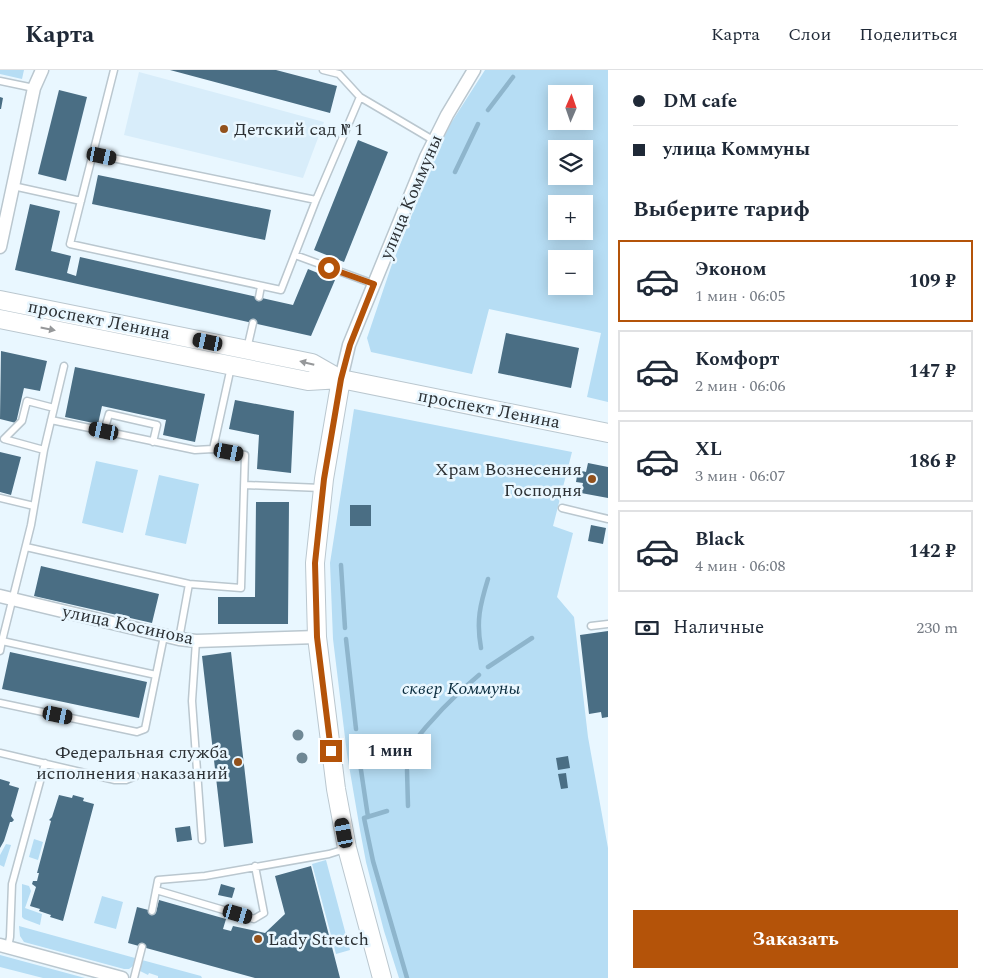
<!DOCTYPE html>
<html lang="ru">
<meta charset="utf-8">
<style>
body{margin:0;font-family:Spectral,serif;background:#f2f2f3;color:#1f2937;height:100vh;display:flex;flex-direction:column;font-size:19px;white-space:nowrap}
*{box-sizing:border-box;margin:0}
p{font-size:16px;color:#747a83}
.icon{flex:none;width:28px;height:28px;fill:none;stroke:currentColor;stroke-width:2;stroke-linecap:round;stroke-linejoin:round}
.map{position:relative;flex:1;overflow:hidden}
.details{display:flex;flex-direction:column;background:#fff;width:375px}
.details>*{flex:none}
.guide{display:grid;align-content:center;height:110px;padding:0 25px;background:#fff}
.needle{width:32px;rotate:2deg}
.buttons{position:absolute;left:548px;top:15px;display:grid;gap:10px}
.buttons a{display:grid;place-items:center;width:45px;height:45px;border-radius:0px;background:#fff;box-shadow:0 2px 12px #0003;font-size:25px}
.end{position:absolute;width:22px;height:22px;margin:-11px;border:6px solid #b45309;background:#fff;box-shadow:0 0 0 2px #fff}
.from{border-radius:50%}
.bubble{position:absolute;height:35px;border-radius:0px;background:#fff;box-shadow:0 2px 12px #0003;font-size:16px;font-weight:700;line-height:35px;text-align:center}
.car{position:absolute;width:15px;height:30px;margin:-15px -8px;border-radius:6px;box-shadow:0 0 4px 1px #0007;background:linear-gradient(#222 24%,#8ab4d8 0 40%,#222 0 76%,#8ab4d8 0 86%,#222 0)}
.guide b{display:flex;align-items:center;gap:18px;height:48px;font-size:19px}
.guide b+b{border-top:1px solid #e0e1e3}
.guide i{width:12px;height:12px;background:#1f2937}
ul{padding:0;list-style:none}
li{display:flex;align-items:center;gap:15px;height:82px;margin:0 10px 8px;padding:0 15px;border:2px solid #e0e1e3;border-radius:0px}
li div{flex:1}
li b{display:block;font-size:19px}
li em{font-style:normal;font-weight:700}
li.selected{border-color:#b45309}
li>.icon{width:45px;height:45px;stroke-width:1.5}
h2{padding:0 25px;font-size:22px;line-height:60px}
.pay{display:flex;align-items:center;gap:12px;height:55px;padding:0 25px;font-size:19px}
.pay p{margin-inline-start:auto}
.button{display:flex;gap:10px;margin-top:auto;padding:10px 25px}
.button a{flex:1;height:58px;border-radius:0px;background:#b45309;color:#fff;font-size:20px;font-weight:700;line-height:58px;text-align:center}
header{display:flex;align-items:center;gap:30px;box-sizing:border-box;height:70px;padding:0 25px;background:#fff;border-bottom:1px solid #e0e1e3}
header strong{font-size:24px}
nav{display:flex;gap:28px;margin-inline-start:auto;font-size:18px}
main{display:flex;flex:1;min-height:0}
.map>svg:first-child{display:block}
.built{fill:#d8edfa}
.green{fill:#b6ddf4;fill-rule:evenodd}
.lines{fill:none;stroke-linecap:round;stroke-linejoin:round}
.stream{stroke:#8eb5cc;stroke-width:4.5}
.building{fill:#4a6e84}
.lane-casing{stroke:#bac7cf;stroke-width:9}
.street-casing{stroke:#bac7cf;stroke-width:15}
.secondary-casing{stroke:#bac7cf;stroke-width:20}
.lane{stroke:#fff;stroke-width:6}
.street{stroke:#fff;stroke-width:12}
.secondary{stroke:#fff;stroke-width:18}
.tree{fill:#6f8895}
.oneway{fill:#96989a}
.route{stroke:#b45309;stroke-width:6}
.poi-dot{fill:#92511c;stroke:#e9f7ff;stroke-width:2}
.labels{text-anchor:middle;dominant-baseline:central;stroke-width:5;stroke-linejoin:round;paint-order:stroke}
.poi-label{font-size:18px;fill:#2c3135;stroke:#e9f7ff;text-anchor:start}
.street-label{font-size:18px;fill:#2c3135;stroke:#e9f7ff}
.park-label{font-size:18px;font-style:italic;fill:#0b2d3f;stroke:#e9f7ff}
</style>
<header>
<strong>Карта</strong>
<nav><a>Карта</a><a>Слои</a><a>Поделиться</a></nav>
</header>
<main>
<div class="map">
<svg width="608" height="908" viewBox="0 0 608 908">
<rect width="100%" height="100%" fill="#e9f7ff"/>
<path class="built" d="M 139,2 L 324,52 L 303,108 L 124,65 Z"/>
<path class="green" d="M 0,0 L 24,0 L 22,9 L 0,4 Z
M 485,0 L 608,0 L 608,332 L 587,327 L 601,263 L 489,239 L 472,304 L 371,282 L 367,268 L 391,197 L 439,77 L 451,53 ZM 556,24 L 584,24 L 584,51 L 556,51 ZM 556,79 L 584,79 L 584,106 L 556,106 ZM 556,134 L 584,134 L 584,161 L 556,161 ZM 556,189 L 584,189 L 584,216 L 556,216 Z
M 354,339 L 572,382 L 553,456 L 573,463 L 557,527 L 574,547 L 588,667 L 608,778 L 608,908 L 399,908 L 384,861 L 366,792 L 360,760 L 347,684 L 333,569 L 330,493 Z
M 96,391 L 138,400 L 123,463 L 82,453 Z
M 159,405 L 199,414 L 186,474 L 145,465 Z
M 34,769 L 43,772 L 38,790 L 29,787 Z
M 6,774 L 11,775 L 4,797 L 0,795 L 0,785 Z
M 326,790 L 350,880 L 336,884 L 312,794 Z
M 22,814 L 29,816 L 31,821 L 25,838 L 42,844 L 40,855 L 24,849 L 22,847 Z
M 102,826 L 123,832 L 116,859 L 94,853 Z
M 19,856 L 135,888 L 133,896 L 129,899 L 124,899 L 24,872 L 20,866 Z
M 0,885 L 85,908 L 43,908 L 0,897 Z
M 142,890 L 201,906 L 202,908 L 158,908 L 158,906 L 149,903 L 148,905 L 140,901 Z"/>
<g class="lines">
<path class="stream" d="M 488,40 L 513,7
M 455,102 L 478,54
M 341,495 L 345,558
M 346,569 L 356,659
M 481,578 C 476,551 480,535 488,509
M 488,597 L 532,568
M 408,679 C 429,652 452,627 479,605
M 358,680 L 368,747
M 407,700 L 408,736
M 387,741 L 364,748 L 373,791 L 407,908"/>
</g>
<path class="building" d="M 170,0 L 276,0 L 337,16 L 330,43 Z
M 59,20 L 87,27 L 66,111 L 38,104 Z
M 0,27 L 3,28 L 1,39 L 0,39 Z
M 358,70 L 388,82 L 344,192 L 314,180 Z
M 98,105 L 271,140 L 265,170 L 92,134 Z
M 30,134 L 60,141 L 51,181 L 71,186 L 67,203 L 76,206 L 80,187 L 293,235 L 308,199 L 335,210 L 311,266 L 15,200 Z
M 506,263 L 579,278 L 571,318 L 498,303 Z
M 1,281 L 47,291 L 40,321 L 24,318 L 16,353 L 0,349 Z
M 75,297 L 205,324 L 195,372 L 163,365 L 166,350 L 102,336 L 98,354 L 65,347 Z
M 235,330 L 294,341 L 291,403 L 257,399 L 259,365 L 229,359 Z
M 0,382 L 21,387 L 11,425 L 0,422 Z
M 588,393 L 608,397 L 608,428 L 581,423 L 583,413 L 576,412 L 578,400 L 586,402 Z
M 256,432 L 289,432 L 288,554 L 218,554 L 218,527 L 255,527 Z
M 350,435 L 371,435 L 371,456 L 350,456 Z
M 591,455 L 606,458 L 603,474 L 588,471 Z
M 41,496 L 159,524 L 152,553 L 34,526 Z
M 608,561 L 608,647 L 602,648 L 601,642 L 589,644 L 580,565 Z
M 10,582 L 147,612 L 139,648 L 2,619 Z
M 231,582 L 253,773 L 224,777 L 202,586 Z
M 568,686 L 570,698 L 558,700 L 556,688 Z
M 566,703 L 568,718 L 561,719 L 558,704 Z
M 0,709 L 10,712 L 9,715 L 19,718 L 11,746 L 14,750 L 12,752 L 10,752 L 4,771 L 0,778 Z
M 59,725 L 72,728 L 73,725 L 84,728 L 83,731 L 94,734 L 63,851 L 50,847 L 51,845 L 39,841 L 40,839 L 30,836 L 36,817 L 32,814 L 33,811 L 37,811 L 39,803 L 37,803 L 51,751 L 49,750 L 52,747 Z
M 190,756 L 192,770 L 177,772 L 175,758 Z
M 311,796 L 340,908 L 255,908 L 128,873 L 137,837 L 156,842 L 159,830 L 226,849 L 223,859 L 231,861 L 233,856 L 265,863 L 285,844 L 275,806 Z
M 221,814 L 235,818 L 232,828 L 218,825 Z"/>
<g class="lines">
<g class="lane-casing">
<path id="lane" d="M 114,0 L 70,174 L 281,220 L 316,130 L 360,27
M 323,0 L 339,4 L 360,27 L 433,70
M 0,11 L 34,18
M 93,84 L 316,130
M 13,116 L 81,131
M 295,185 L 374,214
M 259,227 L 261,216
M 247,279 L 253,253
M 64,296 L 44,380 L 31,455 L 2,571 L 156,605 L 164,566
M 104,361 L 109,344 L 157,355 L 153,372
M 213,379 L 231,297
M 44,380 L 4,369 L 22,351 L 27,331 L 54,338
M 245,415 L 321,418
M 0,428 L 34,436
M 562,438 L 608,449
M 26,477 L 189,514 L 241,518 L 245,385 L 213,379 L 195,380 L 51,350
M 591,556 L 608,554
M 179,569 L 189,514
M 196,571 L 192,631 L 202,770
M 0,581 L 2,571
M 0,633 L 137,662 L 145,659 L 156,605
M 0,683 L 115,710 L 126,710 L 136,706
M 156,820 L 254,849 L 264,843 L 255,796
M 152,841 L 158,810 L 205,806 L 329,784 L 345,779
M 8,877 L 10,867 L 12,814 L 45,693
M 134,908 L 142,877"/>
</g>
<g class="street-casing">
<path id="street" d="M 0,177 L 34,18 L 42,0
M 341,309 L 349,275 L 426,87 L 447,45 L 474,0
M 0,526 L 179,569 L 196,571 L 317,567
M 0,875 L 122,908"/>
</g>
<g class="secondary-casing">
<path id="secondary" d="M 0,230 L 312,293 L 340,309
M 0,249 L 308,311 L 341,309 L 608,363
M 341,309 L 324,409 L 315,493 L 317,567 L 336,719 L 347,778 L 382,908"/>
</g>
<use href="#lane" class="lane"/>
<use href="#street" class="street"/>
<use href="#secondary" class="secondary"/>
</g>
<g class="tree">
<circle cx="298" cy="665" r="5.5"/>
<circle cx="302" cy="688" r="5.5"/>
</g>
<defs><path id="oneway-solid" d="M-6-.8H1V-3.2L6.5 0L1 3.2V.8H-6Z" transform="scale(1.25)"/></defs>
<g class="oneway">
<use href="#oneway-solid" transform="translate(48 259) rotate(11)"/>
<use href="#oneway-solid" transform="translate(307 293) rotate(-166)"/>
</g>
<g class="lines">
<path class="route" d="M 329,198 L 374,214 L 350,275 L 341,309 L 324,409 L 315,493 L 317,567 L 331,681"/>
</g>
<g class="poi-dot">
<circle cx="224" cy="59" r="5"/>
<circle cx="592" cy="409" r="5"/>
<circle cx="238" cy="692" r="5"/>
<circle cx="258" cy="869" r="5"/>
</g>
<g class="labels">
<g class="poi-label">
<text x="234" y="59">Детский сад № 1</text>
<text x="582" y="399" text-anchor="end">Храм Вознесения<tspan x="582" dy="21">Господня</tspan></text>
<text x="228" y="682" text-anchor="end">Федеральная служба<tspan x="228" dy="21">исполнения наказаний</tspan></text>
<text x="268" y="869">Lady Stretch</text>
</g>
<g class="street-label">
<text transform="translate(411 127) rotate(-67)">улица Коммуны</text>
<text transform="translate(99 250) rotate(11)">проспект Ленина</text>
<text transform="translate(489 339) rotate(11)">проспект Ленина</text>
<text transform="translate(128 555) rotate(12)">улица Косинова</text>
</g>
<g class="park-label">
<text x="461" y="618">сквер Коммуны</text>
</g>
</g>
</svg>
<div class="buttons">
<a><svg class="needle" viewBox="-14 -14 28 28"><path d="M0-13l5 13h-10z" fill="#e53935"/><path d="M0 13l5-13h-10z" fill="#747a83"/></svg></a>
<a><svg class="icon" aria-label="layers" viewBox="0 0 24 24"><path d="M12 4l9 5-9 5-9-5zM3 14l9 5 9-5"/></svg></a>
<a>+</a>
<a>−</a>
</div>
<i class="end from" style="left:329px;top:198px"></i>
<i class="end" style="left:331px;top:681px"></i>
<div class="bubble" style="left:349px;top:664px;width:82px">1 мин</div>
<i class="car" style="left:102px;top:86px;rotate:102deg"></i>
<i class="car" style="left:208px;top:272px;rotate:282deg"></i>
<i class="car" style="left:104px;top:361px;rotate:282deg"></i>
<i class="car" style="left:229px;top:382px;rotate:101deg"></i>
<i class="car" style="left:58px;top:645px;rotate:102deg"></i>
<i class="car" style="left:344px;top:763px;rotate:349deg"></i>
<i class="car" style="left:238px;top:844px;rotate:106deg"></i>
</div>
<section class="details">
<div class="guide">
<b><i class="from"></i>DM cafe</b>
<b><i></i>улица Коммуны</b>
</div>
<h2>Выберите тариф</h2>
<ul>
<li class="selected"><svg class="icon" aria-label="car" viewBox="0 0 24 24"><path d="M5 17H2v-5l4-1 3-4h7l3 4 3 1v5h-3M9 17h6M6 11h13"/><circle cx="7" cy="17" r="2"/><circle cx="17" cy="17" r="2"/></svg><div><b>Эконом</b><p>1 мин · 06:05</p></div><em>109 ₽</em></li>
<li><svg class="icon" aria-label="car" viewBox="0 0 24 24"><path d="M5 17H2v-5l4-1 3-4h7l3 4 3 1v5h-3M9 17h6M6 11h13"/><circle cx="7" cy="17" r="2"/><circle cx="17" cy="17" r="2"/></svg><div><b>Комфорт</b><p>2 мин · 06:06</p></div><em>147 ₽</em></li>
<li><svg class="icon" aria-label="car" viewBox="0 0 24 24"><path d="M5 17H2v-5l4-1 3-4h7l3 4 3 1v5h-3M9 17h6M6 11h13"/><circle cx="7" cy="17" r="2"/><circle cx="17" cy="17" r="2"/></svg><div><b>XL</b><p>3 мин · 06:07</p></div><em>186 ₽</em></li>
<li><svg class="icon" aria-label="car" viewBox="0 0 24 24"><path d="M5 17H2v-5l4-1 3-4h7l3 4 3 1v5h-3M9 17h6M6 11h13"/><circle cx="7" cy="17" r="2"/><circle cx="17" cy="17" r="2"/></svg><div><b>Black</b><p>4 мин · 06:08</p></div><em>142 ₽</em></li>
</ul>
<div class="pay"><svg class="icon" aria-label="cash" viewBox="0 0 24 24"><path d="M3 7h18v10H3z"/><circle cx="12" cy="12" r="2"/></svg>Наличные<p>230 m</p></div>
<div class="button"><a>Заказать</a></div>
</section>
</main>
